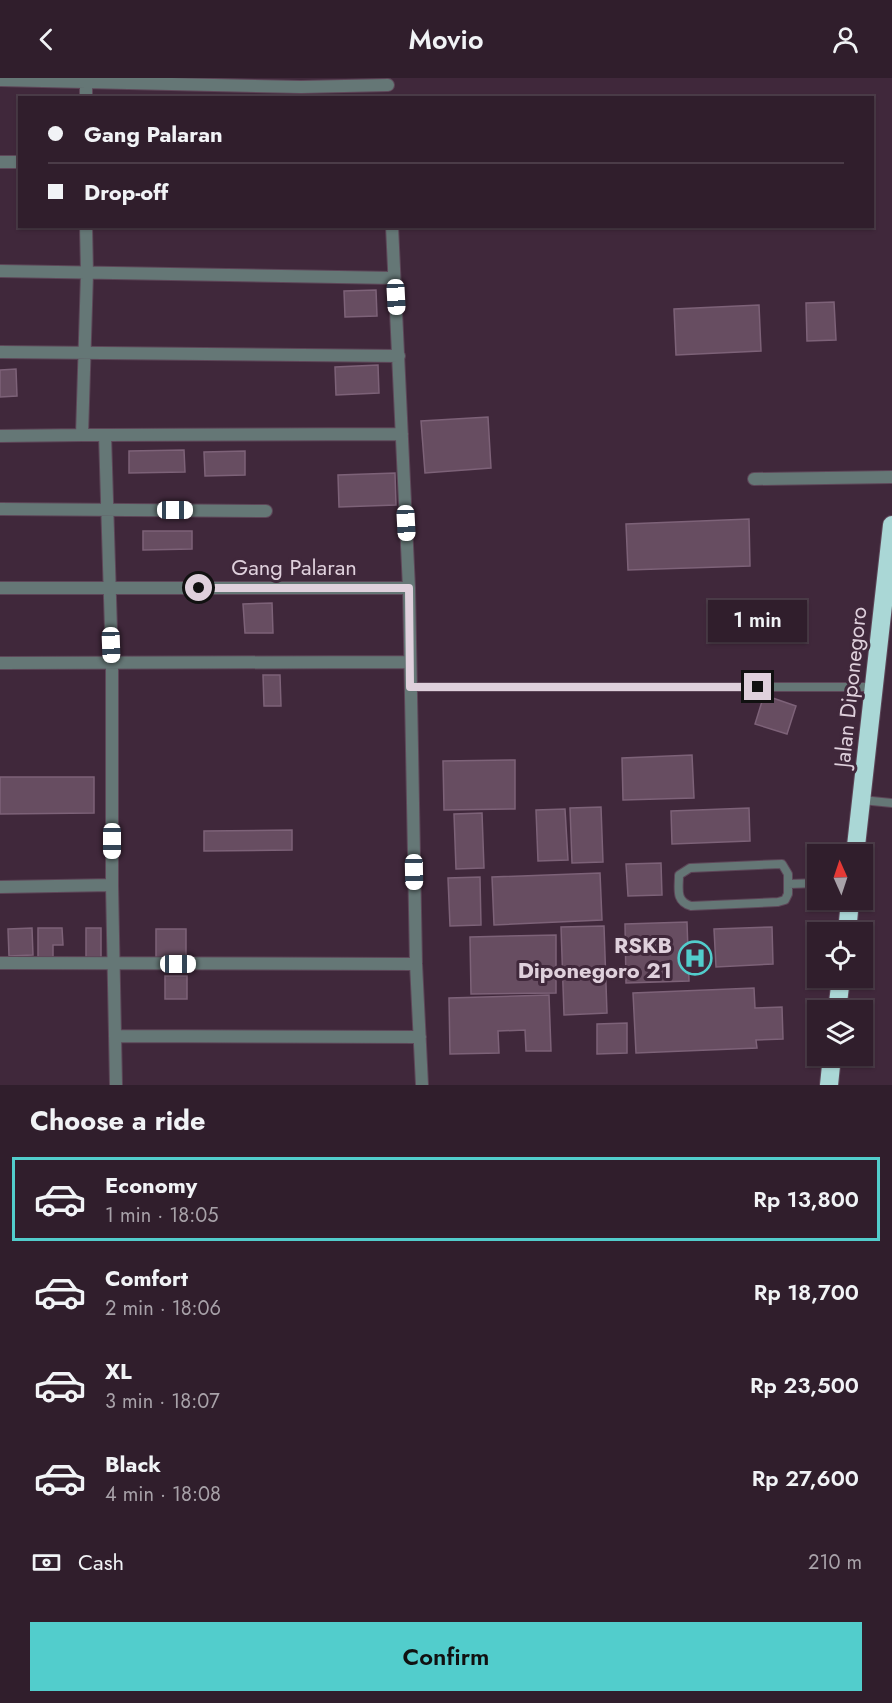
<!DOCTYPE html>
<meta charset="utf-8">
<style>
body{margin:0;font-family:Jost,sans-serif;background:#3c2b38;color:#f1f3f6;height:100vh;display:flex;flex-direction:column;font-size:22px;white-space:nowrap}
*{box-sizing:border-box;margin:0}
p{font-size:20px;color:#a8a2a9}
.icon{flex:none;width:33px;height:33px;fill:none;stroke:currentColor;stroke-width:2;stroke-linecap:round;stroke-linejoin:round}
.map{position:relative;height:1007px;overflow:hidden}
.drawer{display:flex;flex-direction:column;background:#301e2c;flex:1}
.drawer>*{flex:none}
.guide{position:absolute;left:18px;top:18px;width:856px;height:132px;border-radius:0px;box-shadow:0 2px 4px #0004,0 0 0 2px #4b3c48;display:grid;align-content:center;height:132px;padding:0 30px;background:#301e2c}
.needle{width:39px;rotate:357deg}
.controls{position:absolute;left:807px;top:766px;display:grid;gap:12px}
.controls a{display:grid;place-items:center;width:66px;height:66px;border-radius:0px;background:#301e2c;box-shadow:0 2px 4px #0004,0 0 0 2px #4b3c48;font-size:30px}
.end{position:absolute;width:27px;height:27px;margin:-14px;border:8px solid #dfd0dc;background:#111;box-shadow:0 0 0 3px #111}
.from{border-radius:50%}
.bubble{position:absolute;height:42px;border-radius:0px;background:#301e2c;box-shadow:0 2px 4px #0004,0 0 0 2px #4b3c48;font-size:20px;font-weight:600;line-height:42px;text-align:center}
.car{position:absolute;width:18px;height:36px;margin:-18px -9px;border-radius:8px;box-shadow:0 0 4px 2px #0007;background:linear-gradient(#fff 24%,#345 0 40%,#fff 0 76%,#345 0 86%,#fff 0)}
.guide b{display:flex;align-items:center;gap:21px;height:57px;font-size:22px}
.guide b+b{border-top:2px solid #4b3c48}
.guide i{width:15px;height:15px;background:#f1f3f6}
ul{padding:0;list-style:none}
li{display:flex;align-items:center;gap:18px;height:84px;margin:0 12px 9px;padding:0 18px;border:3px solid transparent;border-radius:0px}
li div{flex:1}
li b{display:block;font-size:22px}
li em{font-style:normal;font-weight:600}
li.current{border-color:#52cdcc}
li>.icon{width:54px;height:54px;stroke-width:1.5}
h2{padding:0 30px;font-size:27px;line-height:72px}
.pay{display:flex;align-items:center;gap:15px;height:66px;padding:0 30px;font-size:22px}
.pay p{margin-inline-start:auto}
.primary-button{display:flex;gap:12px;margin-top:auto;padding:12px 30px}
.primary-button a{flex:1;height:69px;border-radius:0px;background:#52cdcc;color:#111;font-size:24px;font-weight:600;line-height:69px;text-align:center}
header{display:flex;justify-content:space-between;align-items:center;height:78px;padding:0 30px;background:#301e2c;font-size:27px;font-weight:600}
.map>svg:first-child{display:block}
.building{fill:#674d61;stroke:#7d6278;stroke-width:1.5}
.lines{fill:none;stroke-linecap:round;stroke-linejoin:round}
.lane-casing{stroke:#5d4658;stroke-width:10}
.street-casing{stroke:#5d4658;stroke-width:14}
.highway-casing{stroke:#5d4658;stroke-width:20}
.lane{stroke:#657776;stroke-width:8}
.street{stroke:#657776;stroke-width:12}
.highway{stroke:#aad7d6;stroke-width:18}
.route{stroke:#dfd0dc;stroke-width:8}
.labels{text-anchor:middle;dominant-baseline:central;stroke-width:6;stroke-linejoin:round;paint-order:stroke}
.street-label{font-size:22px;fill:#dfd0dc;stroke:#40283b}
.poi-label{font-size:22px;font-weight:bold;fill:#dfd0dc;stroke:#40283b;text-anchor:end}
</style>
<header><svg class="icon" aria-label="back" viewBox="0 0 24 24"><path d="M15 5l-7 7 7 7"/></svg>Movio<svg class="icon" aria-label="person" viewBox="0 0 24 24"><circle cx="12" cy="8" r="4"/><path d="M4 21q1-7 8-7t8 7"/></svg></header>
<div class="map">
<svg width="892" height="1007" viewBox="0 0 892 1007">
<rect width="100%" height="100%" fill="#40283b"/>
<path class="building" d="M 376,212 L 377,238 L 345,239 L 344,213 Z
M 834,224 L 836,262 L 807,263 L 806,225 Z
M 759,227 L 761,273 L 676,277 L 674,231 Z
M 378,287 L 379,315 L 336,317 L 335,289 Z
M 16,291 L 17,318 L 0,319 L 0,292 Z
M 488,339 L 491,390 L 425,395 L 421,343 Z
M 184,372 L 185,394 L 129,395 L 129,373 Z
M 245,373 L 245,397 L 205,398 L 204,374 Z
M 395,395 L 396,427 L 339,429 L 338,397 Z
M 749,441 L 750,488 L 628,492 L 626,446 Z
M 143,453 L 192,453 L 192,471 L 143,472 Z
M 272,525 L 273,555 L 245,555 L 243,526 Z
M 263,597 L 280,597 L 281,628 L 264,628 Z
M 764,617 L 796,628 L 787,656 L 755,646 Z
M 692,677 L 694,720 L 623,722 L 622,680 Z
M 515,682 L 515,731 L 444,732 L 443,683 Z
M 0,699 L 94,699 L 94,735 L 0,736 Z
M 601,729 L 603,784 L 572,785 L 570,730 Z
M 749,730 L 750,763 L 672,766 L 671,733 Z
M 565,731 L 568,782 L 538,783 L 536,732 Z
M 482,735 L 484,790 L 456,791 L 454,736 Z
M 292,752 L 292,772 L 204,773 L 204,753 Z
M 661,785 L 662,817 L 628,818 L 626,786 Z
M 600,795 L 602,842 L 494,847 L 492,799 Z
M 480,799 L 481,847 L 450,848 L 448,800 Z
M 687,844 L 689,903 L 626,905 L 625,846 Z
M 604,848 L 607,935 L 564,937 L 561,849 Z
M 772,849 L 773,886 L 716,889 L 714,851 Z
M 32,850 L 33,877 L 9,878 L 8,851 Z
M 38,850 L 62,850 L 63,867 L 53,867 L 53,879 L 38,879 Z
M 86,850 L 101,850 L 101,880 L 86,880 Z
M 156,851 L 186,851 L 186,880 L 156,880 Z
M 556,857 L 556,915 L 471,916 L 470,859 Z
M 165,898 L 187,898 L 187,921 L 165,921 Z
M 754,910 L 755,930 L 782,929 L 783,961 L 756,962 L 757,970 L 636,975 L 633,915 Z
M 549,917 L 551,973 L 526,973 L 525,952 L 498,953 L 499,975 L 450,976 L 449,920 Z
M 627,945 L 627,975 L 597,976 L 597,946 Z"/>
<g class="lines">
<g class="lane-casing">
<path id="lane" d="M 410,609 L 874,609
M 862,722 L 892,725
M 788,806 L 788,796 L 782,786 L 690,790 L 679,797 C 679,811 675,823 691,828 L 778,824 L 785,822 L 788,816 L 788,806 L 818,805"/>
</g>
<g class="street-casing">
<path id="street" d="M 0,2 L 301,9 L 388,7
M 86,20 L 86,0
M 0,84 L 20,84
M 86,148 L 87,195 L 82,357 L 105,357 L 112,585 L 112,807 L 116,1007
M 392,148 L 409,510 L 416,886 L 422,1007
M 0,193 L 394,200
M 0,274 L 399,278
M 105,357 L 402,356
M 0,358 L 82,357
M 754,401 L 892,399
M 0,431 L 266,433
M 0,510 L 409,510
M 0,585 L 409,584
M 0,809 L 112,807
M 0,885 L 416,886
M 115,958 L 420,959"/>
</g>
<g class="highway-casing">
<path id="highway" d="M 855,777 L 892,447
M 847,855 L 850,822
M 837,933 L 841,900
M 829,1007 L 832,978"/>
</g>
<use href="#lane" class="lane"/>
<use href="#street" class="street"/>
<use href="#highway" class="highway"/>
</g>
<g class="lines">
<path class="route" d="M 199,510 L 409,510 L 410,609 L 758,609"/>
</g>
<defs>
<g id="hospital-ring" transform="scale(1.725)"><circle r="9.5" fill="#40283b" stroke="#52cdcc" stroke-width="1.5"/><path d="M-5-5h3v3.5h4V-5h3V5h-3V1.5h-4V5h-3Z" fill="#52cdcc"/></g>
</defs>
<g fill-rule="evenodd">
<use href="#hospital-ring" x="695" y="880"/>
</g>
<g class="labels">
<g class="street-label">
<text x="294" y="489">Gang Palaran</text>
<text transform="translate(850 609) rotate(-84)">Jalan Diponegoro</text>
</g>
<g class="poi-label">
<text x="672" y="867">RSKB<tspan x="672" dy="25">Diponegoro 21</tspan></text>
</g>
</g>
</svg>
<div class="controls">
<a><svg class="needle" viewBox="-14 -14 28 28"><path d="M0-13l5 13h-10z" fill="#e53935"/><path d="M0 13l5-13h-10z" fill="#a8a2a9"/></svg></a>
<a><svg class="icon" aria-label="locate" viewBox="0 0 24 24"><circle cx="12" cy="12" r="6"/><path d="M12 2v4M12 18v4M2 12h4M18 12h4"/></svg></a>
<a><svg class="icon" aria-label="layers" viewBox="0 0 24 24"><path d="M12 4l9 5-9 5-9-5zM3 14l9 5 9-5"/></svg></a>
</div>
<i class="end from" style="left:199px;top:510px"></i>
<i class="end" style="left:758px;top:609px"></i>
<div class="bubble" style="left:708px;top:522px;width:99px">1 min</div>
<i class="car" style="left:396px;top:219px;rotate:177deg"></i>
<i class="car" style="left:175px;top:432px;rotate:90deg"></i>
<i class="car" style="left:406px;top:445px;rotate:177deg"></i>
<i class="car" style="left:111px;top:567px;rotate:178deg"></i>
<i class="car" style="left:112px;top:763px;rotate:180deg"></i>
<i class="car" style="left:414px;top:794px;rotate:179deg"></i>
<i class="car" style="left:178px;top:886px;rotate:90deg"></i>
<div class="guide">
<b><i class="from"></i>Gang Palaran</b>
<b><i></i>Drop-off</b>
</div>
</div>
<section class="drawer">
<h2>Choose a ride</h2>
<ul>
<li class="current"><svg class="icon" aria-label="car" viewBox="0 0 24 24"><path d="M5 17H2v-5l4-1 3-4h7l3 4 3 1v5h-3M9 17h6M6 11h13"/><circle cx="7" cy="17" r="2"/><circle cx="17" cy="17" r="2"/></svg><div><b>Economy</b><p>1 min · 18:05</p></div><em>Rp 13,800</em></li>
<li><svg class="icon" aria-label="car" viewBox="0 0 24 24"><path d="M5 17H2v-5l4-1 3-4h7l3 4 3 1v5h-3M9 17h6M6 11h13"/><circle cx="7" cy="17" r="2"/><circle cx="17" cy="17" r="2"/></svg><div><b>Comfort</b><p>2 min · 18:06</p></div><em>Rp 18,700</em></li>
<li><svg class="icon" aria-label="car" viewBox="0 0 24 24"><path d="M5 17H2v-5l4-1 3-4h7l3 4 3 1v5h-3M9 17h6M6 11h13"/><circle cx="7" cy="17" r="2"/><circle cx="17" cy="17" r="2"/></svg><div><b>XL</b><p>3 min · 18:07</p></div><em>Rp 23,500</em></li>
<li><svg class="icon" aria-label="car" viewBox="0 0 24 24"><path d="M5 17H2v-5l4-1 3-4h7l3 4 3 1v5h-3M9 17h6M6 11h13"/><circle cx="7" cy="17" r="2"/><circle cx="17" cy="17" r="2"/></svg><div><b>Black</b><p>4 min · 18:08</p></div><em>Rp 27,600</em></li>
</ul>
<div class="pay"><svg class="icon" aria-label="cash" viewBox="0 0 24 24"><path d="M3 7h18v10H3z"/><circle cx="12" cy="12" r="2"/></svg>Cash<p>210 m</p></div>
<div class="primary-button"><a>Confirm</a></div>
</section>
